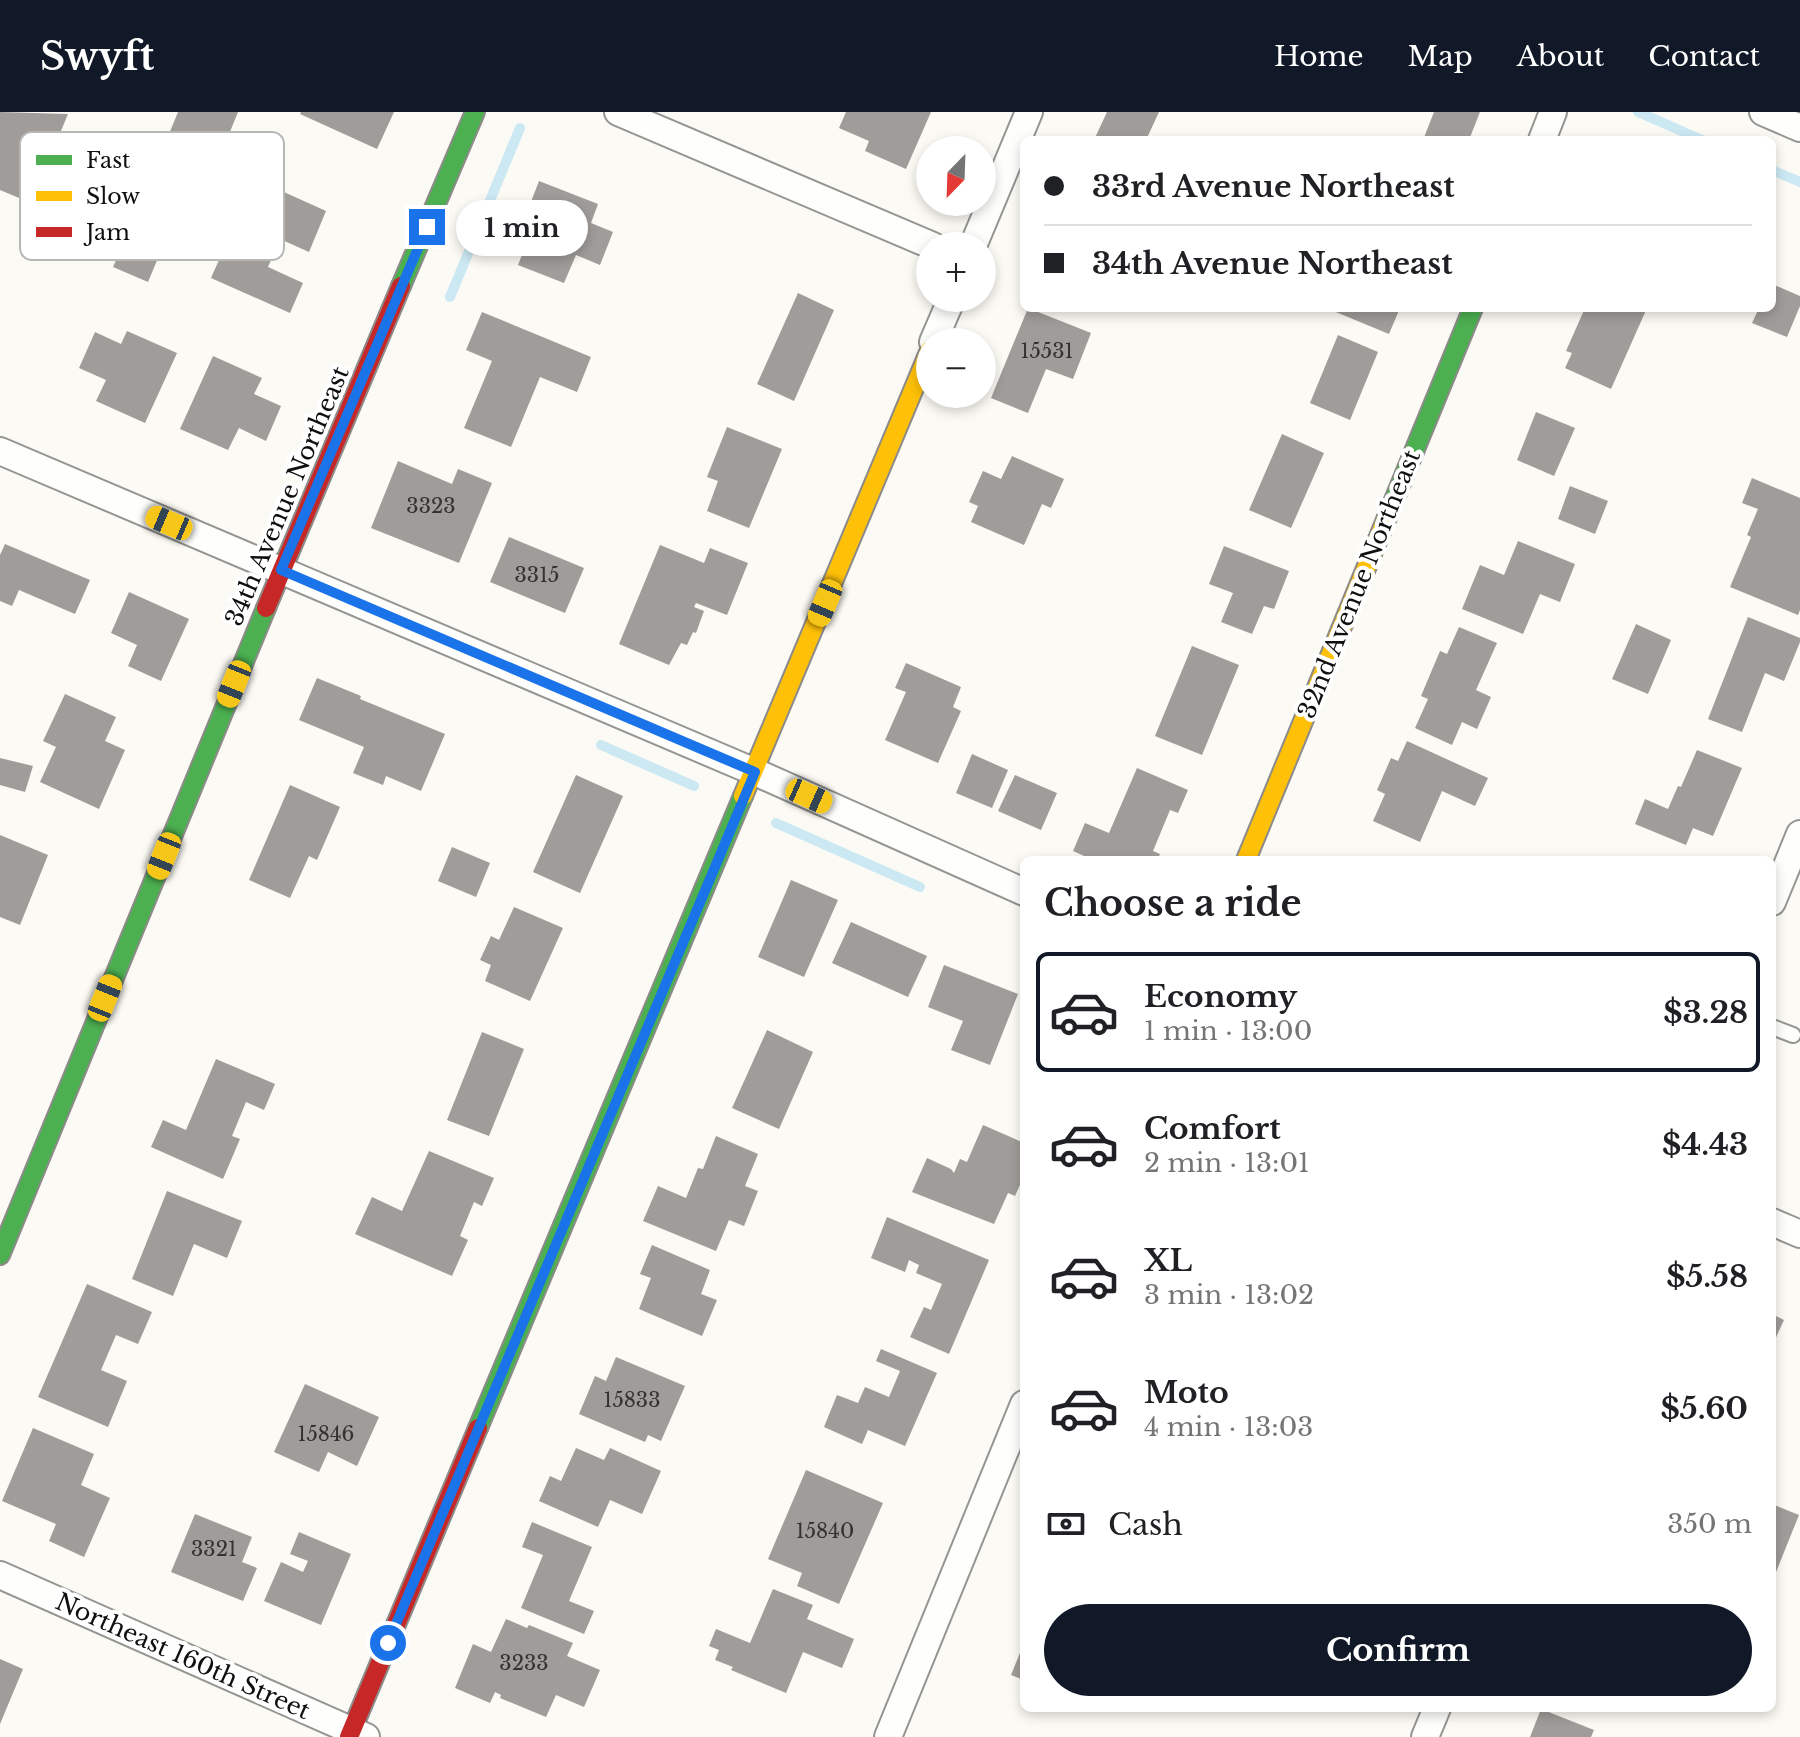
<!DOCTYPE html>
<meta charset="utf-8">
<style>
body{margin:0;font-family:"Libre Baskerville",serif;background:#f6f6f6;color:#202124;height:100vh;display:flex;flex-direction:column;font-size:30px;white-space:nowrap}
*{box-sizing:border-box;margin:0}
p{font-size:26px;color:#757577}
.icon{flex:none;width:44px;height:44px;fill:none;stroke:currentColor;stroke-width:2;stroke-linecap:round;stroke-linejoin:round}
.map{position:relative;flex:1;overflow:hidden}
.panel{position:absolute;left:1020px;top:744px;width:756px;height:856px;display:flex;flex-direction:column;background:#fff;border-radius:12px;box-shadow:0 4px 12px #0003}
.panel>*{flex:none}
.banner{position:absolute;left:1020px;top:24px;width:756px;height:176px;border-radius:12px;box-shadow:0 4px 12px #0003;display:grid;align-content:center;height:176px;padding:0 24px;background:#fff}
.needle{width:52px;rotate:203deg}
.buttons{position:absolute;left:916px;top:24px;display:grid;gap:16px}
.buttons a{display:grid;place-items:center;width:80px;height:80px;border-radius:50%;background:#fff;box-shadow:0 4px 12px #0003;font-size:40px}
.end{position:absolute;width:36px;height:36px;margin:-18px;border:10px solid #1a73e8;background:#fff;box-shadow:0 0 0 4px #fff}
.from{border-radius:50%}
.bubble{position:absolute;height:56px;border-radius:28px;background:#fff;box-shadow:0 4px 12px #0003;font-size:26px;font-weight:800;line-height:56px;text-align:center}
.car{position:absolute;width:24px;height:48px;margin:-24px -12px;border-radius:10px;box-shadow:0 0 6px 2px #0007;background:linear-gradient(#f5c518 24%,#345 0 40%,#f5c518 0 76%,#345 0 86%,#f5c518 0)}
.banner b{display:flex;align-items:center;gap:28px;height:76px;font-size:30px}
.banner b+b{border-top:2px solid #e0e0e0}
.banner i{width:20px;height:20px;background:#202124}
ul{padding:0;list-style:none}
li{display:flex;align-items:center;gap:24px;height:120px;margin:0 16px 12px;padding:0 8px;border:4px solid transparent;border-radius:12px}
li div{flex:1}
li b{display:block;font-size:30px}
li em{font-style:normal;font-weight:800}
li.active{border-color:#111827}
li>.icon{width:72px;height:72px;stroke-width:1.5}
h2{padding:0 24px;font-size:36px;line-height:96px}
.pay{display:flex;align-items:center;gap:20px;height:88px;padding:0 24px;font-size:30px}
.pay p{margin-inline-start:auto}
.button{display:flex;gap:16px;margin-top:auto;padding:16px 24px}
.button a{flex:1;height:92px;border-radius:48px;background:#111827;color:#fff;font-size:32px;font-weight:800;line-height:92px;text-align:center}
header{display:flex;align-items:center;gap:48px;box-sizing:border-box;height:112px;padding:0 40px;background:#111827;color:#fff}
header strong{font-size:38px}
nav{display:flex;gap:44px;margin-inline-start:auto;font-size:28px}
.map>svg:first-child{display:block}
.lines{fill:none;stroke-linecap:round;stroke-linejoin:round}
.stream{stroke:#cce9f3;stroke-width:10}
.building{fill:#9f9c99}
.lane-casing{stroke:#959592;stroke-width:18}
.street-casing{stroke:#959592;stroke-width:30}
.fast-casing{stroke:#8c8b89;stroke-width:22}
.slow-casing{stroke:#8c8b89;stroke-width:22}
.jam-casing{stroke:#8c8b89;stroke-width:22}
.lane{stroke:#fefefd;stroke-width:14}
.street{stroke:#fefefd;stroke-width:26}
.fast{stroke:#4caf50;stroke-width:18}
.slow{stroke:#ffc107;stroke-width:18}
.jam{stroke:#c62828;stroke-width:18}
.route{stroke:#1a73e8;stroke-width:10}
.labels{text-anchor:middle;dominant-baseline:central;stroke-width:8;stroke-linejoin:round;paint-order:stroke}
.number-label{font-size:20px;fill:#333232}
.street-label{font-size:24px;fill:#0f0f0f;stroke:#fff}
.key{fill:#fff;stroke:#b7b7b7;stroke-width:2}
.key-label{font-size:22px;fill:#0f0f0f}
</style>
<header>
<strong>Swyft</strong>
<nav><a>Home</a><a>Map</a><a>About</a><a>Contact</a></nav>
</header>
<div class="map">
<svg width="1800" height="1625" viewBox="0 0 1800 1625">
<rect width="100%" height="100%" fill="#fbfaf4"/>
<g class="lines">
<path class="stream" d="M 1638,0 L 1702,28
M 1772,58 L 1800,70
M 450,185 L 520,16
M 601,633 L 694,674
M 776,711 L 920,775"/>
</g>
<path class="building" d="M 0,0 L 68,2 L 31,91 L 0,78 Z
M 178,0 L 238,0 L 221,42 L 169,22 Z
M 301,0 L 394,0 L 377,37 L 300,2 Z
M 846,0 L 931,0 L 906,57 L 865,39 L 869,29 L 839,16 Z
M 1107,0 L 1159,0 L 1146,28 L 1094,28 Z
M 1434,0 L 1480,0 L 1469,28 L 1423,28 Z
M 158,49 L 230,80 L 210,127 L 188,117 L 184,127 L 169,120 L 148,170 L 113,155 Z
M 255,67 L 326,99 L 309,140 L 280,127 L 268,155 L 303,171 L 290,201 L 211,166 Z
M 539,69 L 598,92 L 591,111 L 613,120 L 600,153 L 576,143 L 564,171 L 518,153 L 532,118 L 522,113 Z
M 1772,172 L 1800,184 L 1800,194 L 1787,225 L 1752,211 L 1759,196 L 1772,196 Z
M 798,181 L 834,198 L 794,289 L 757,272 Z
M 1028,196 L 1091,221 L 1073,267 L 1046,257 L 1028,301 L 991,286 Z
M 1326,196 L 1400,196 L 1389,222 Z
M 1585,196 L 1647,196 L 1611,277 L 1565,256 L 1572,241 L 1566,239 Z
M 482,200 L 591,245 L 577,280 L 540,265 L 511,335 L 464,316 L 492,249 L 466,238 Z
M 127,219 L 177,241 L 145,311 L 96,289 L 106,268 L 79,256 L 95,220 L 121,232 Z
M 1338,223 L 1378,240 L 1350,308 L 1310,291 Z
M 213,244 L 262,266 L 254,282 L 281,294 L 266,329 L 239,316 L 228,338 L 180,317 Z
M 1536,300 L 1575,316 L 1554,364 L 1517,348 Z
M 727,315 L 782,337 L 749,416 L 707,399 L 718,369 L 707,365 Z
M 1282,322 L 1324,341 L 1291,416 L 1249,398 Z
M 1012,344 L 1064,367 L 1051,396 L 1042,392 L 1024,433 L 971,410 L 978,394 L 969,390 L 983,359 L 1001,367 Z
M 398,349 L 452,372 L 458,357 L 492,371 L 459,451 L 371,416 Z
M 1752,366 L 1800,386 L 1800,498 L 1798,503 L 1730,475 L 1751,425 L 1747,423 L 1758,397 L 1742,391 Z
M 1570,374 L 1608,389 L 1595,422 L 1558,407 Z
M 509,425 L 584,456 L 565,501 L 490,470 Z
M 1518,429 L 1575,452 L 1560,490 L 1540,482 L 1523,522 L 1462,497 L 1480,453 L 1504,463 Z
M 5,432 L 90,468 L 75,502 L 19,478 L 12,494 L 0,489 L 0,443 Z
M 660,433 L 704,451 L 710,436 L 748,451 L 727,503 L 696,491 L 694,495 L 704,499 L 696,521 L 693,520 L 687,533 L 681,531 L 669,553 L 619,532 Z
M 1224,434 L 1289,459 L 1274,497 L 1264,494 L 1252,522 L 1221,510 L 1233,481 L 1209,472 Z
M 129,480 L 189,507 L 161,569 L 128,554 L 137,533 L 111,521 Z
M 1748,505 L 1800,526 L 1800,530 L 1784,569 L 1765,561 L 1742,620 L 1708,607 Z
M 1636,512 L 1671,528 L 1648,582 L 1612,567 Z
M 1459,515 L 1497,531 L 1476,578 L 1491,585 L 1477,617 L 1462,610 L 1452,633 L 1415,616 L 1428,587 L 1421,584 L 1440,539 L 1447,542 Z
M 1192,534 L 1239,553 L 1202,643 L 1155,624 Z
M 906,551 L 961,575 L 953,595 L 961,599 L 938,651 L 885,628 L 906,580 L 895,576 Z
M 317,566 L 361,584 L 360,587 L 445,622 L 421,679 L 386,664 L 383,673 L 353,661 L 364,635 L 299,608 Z
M 65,582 L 116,605 L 105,629 L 125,638 L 99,697 L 40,670 L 56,635 L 43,629 Z
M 1407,629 L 1488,666 L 1475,694 L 1442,679 L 1420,730 L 1373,709 L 1385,682 L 1377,678 L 1391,646 L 1398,649 Z
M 1697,638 L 1742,656 L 1713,724 L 1693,716 L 1686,733 L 1635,712 L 1645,687 L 1668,697 L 1678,674 L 1681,675 Z
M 972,642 L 1008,658 L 992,696 L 956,681 Z
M 0,646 L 33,654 L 25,680 L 0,673 Z
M 1137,656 L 1188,678 L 1178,701 L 1170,698 L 1153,739 L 1160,742 L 1157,748 L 1093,748 L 1073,739 L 1085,711 L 1109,721 Z
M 576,663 L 623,684 L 580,781 L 533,760 Z
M 1015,663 L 1057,681 L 1041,718 L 998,699 Z
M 290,673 L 340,695 L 317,748 L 309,744 L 290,786 L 249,768 Z
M 0,723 L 48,743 L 20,813 L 0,805 Z
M 452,735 L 490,751 L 476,785 L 438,769 Z
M 791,768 L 838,788 L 804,865 L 758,845 Z
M 514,795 L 563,816 L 530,889 L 485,869 L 491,853 L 480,848 L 491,824 L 499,828 Z
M 851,810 L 927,844 L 908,885 L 832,851 Z
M 944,853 L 1018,882 L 990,953 L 951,938 L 963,909 L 928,895 Z
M 767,918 L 813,940 L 779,1017 L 732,996 Z
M 482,920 L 524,937 L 489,1024 L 447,1008 Z
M 216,947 L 275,972 L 264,998 L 246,990 L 232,1024 L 240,1027 L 223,1067 L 151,1035 L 163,1008 L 186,1018 Z
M 983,1013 L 1024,1031 L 1024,1064 L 1015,1084 L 1008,1081 L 994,1112 L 912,1080 L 927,1046 L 951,1057 L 954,1061 L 960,1047 L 967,1050 Z
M 716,1024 L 758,1042 L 745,1074 L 758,1079 L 744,1114 L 729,1108 L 716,1139 L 643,1109 L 658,1074 L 686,1086 L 698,1056 L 703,1057 Z
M 429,1039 L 494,1066 L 482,1094 L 474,1090 L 460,1124 L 468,1128 L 452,1164 L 355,1122 L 372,1085 L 402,1099 Z
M 167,1079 L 242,1109 L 227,1146 L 194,1132 L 173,1184 L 132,1167 Z
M 887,1105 L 989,1148 L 949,1242 L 910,1225 L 924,1195 L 931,1198 L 942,1172 L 916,1161 L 919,1153 L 909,1148 L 905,1160 L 871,1146 Z
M 652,1133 L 710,1158 L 701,1182 L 717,1188 L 702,1224 L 639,1197 L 651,1166 L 640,1162 Z
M 87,1172 L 152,1200 L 138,1232 L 116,1223 L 101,1258 L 127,1269 L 108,1315 L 38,1285 Z
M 1772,1202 L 1784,1208 L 1772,1234 Z
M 881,1237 L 937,1261 L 905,1334 L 868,1318 L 862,1332 L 824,1315 L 837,1283 L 858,1291 L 865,1275 L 889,1285 L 900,1259 L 876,1249 Z
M 616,1245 L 685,1274 L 661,1329 L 648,1323 L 645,1330 L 579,1302 L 595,1264 L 606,1269 Z
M 305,1272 L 379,1305 L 357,1354 L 328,1340 L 319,1360 L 274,1340 Z
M 33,1316 L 94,1342 L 81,1373 L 110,1386 L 84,1445 L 49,1429 L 56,1412 L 2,1389 Z
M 576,1336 L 604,1348 L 610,1336 L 661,1359 L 642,1402 L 610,1388 L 598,1415 L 539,1389 L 550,1364 L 561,1369 Z
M 806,1358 L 883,1391 L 839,1492 L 797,1474 L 802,1461 L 768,1447 Z
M 1772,1392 L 1799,1403 L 1772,1470 Z
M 195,1402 L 252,1425 L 242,1450 L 257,1456 L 243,1489 L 171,1460 Z
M 532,1410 L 592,1435 L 569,1489 L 594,1499 L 584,1522 L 521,1496 L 543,1443 L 522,1435 Z
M 299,1420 L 351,1442 L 321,1513 L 264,1489 L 281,1450 L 303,1460 L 308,1449 L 290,1442 Z
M 773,1477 L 813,1493 L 807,1507 L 854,1527 L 842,1556 L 803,1540 L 786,1581 L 731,1558 L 733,1555 L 715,1548 L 719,1538 L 709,1534 L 716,1517 L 750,1531 Z
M 506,1507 L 527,1516 L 529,1513 L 573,1531 L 567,1544 L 600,1558 L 584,1595 L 556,1583 L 546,1605 L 500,1586 L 501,1583 L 495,1580 L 490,1591 L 455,1576 L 473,1532 L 491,1540 Z
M 1024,1531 L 1024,1568 L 1011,1563 Z
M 0,1547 L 23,1557 L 0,1612 Z
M 1541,1597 L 1594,1618 L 1591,1625 L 1530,1625 Z"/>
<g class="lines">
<g class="lane-casing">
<path id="lane" d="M 1772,915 L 1793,923"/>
</g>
<g class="street-casing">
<path id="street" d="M 618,0 L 933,134
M 1763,0 L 1800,16
M 1542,28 L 1553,0
M 973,134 L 1029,0
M 933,230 L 952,186
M 0,339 L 755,660 L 1024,780
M 1772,790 L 1800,722
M 1772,1110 L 1800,1122
M 0,1463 L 366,1625
M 888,1625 L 1024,1292
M 1425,1625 L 1437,1596"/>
</g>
<g class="fast-casing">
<path id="fast" d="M 401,174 L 475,0
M 1390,398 L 1473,196
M 0,1143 L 266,496
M 478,1316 L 743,684"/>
</g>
<g class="slow-casing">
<path id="slow" d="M 743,684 L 930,238
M 1246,748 L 1390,398"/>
</g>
<g class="jam-casing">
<path id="jam" d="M 266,496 L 401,174
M 349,1625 L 478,1316"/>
</g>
<use href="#lane" class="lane"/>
<use href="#street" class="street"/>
<use href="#fast" class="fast"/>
<use href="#slow" class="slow"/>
<use href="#jam" class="jam"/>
</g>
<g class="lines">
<path class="route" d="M 388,1531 L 755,660 L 281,458 L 427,115"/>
</g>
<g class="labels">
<g class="number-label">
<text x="1047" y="239">15531</text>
<text x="431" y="394">3323</text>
<text x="537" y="463">3315</text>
<text x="632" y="1288">15833</text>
<text x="326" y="1322">15846</text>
<text x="825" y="1419">15840</text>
<text x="214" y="1437">3321</text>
<text x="524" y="1551">3233</text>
</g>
<g class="street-label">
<text transform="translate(287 384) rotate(-67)">34th Avenue Northeast</text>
<text transform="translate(1359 472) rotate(-68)">32nd Avenue Northeast</text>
<text transform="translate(183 1544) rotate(24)">Northeast 160th Street</text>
</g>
</g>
<rect x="20" y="20" width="264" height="128" rx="12" class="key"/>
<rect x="36" y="43" width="36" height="10" fill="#4caf50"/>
<rect x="36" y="79" width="36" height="10" fill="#ffc107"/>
<rect x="36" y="115" width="36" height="10" fill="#c62828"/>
<g class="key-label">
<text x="86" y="56">Fast</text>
<text x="86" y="92">Slow</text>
<text x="86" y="128">Jam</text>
</g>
</svg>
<div class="buttons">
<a><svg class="needle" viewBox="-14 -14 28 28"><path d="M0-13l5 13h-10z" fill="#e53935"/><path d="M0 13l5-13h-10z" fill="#757577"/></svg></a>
<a>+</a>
<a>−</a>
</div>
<i class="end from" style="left:388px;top:1531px"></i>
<i class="end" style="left:427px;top:115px"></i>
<div class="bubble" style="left:456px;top:88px;width:132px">1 min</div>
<i class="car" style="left:169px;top:411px;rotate:293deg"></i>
<i class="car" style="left:825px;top:491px;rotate:203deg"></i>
<i class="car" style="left:234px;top:572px;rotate:202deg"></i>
<i class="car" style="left:809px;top:684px;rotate:114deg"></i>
<i class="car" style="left:164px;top:744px;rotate:202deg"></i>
<i class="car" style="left:105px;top:886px;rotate:22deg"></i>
<div class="banner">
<b><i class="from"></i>33rd Avenue Northeast</b>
<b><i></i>34th Avenue Northeast</b>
</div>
<section class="panel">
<h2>Choose a ride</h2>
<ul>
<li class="active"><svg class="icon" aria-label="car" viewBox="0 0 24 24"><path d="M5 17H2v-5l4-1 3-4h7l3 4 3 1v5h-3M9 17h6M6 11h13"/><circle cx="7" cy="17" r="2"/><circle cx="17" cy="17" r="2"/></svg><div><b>Economy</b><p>1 min · 13:00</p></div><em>$3.28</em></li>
<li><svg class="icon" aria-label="car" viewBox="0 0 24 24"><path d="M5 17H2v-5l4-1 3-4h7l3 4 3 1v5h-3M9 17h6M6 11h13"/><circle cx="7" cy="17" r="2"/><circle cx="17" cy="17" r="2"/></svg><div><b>Comfort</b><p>2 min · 13:01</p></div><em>$4.43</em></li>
<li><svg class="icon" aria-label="car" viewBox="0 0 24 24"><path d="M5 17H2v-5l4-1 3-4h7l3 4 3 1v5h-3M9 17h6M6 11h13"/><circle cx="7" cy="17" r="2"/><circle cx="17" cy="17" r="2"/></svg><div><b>XL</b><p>3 min · 13:02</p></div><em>$5.58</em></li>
<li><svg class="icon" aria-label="car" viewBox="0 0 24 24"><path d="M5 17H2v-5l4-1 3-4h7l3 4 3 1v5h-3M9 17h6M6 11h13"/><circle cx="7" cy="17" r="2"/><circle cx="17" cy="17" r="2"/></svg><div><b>Moto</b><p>4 min · 13:03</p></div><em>$5.60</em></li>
</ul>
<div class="pay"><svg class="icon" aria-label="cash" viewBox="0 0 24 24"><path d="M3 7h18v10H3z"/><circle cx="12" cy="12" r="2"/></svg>Cash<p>350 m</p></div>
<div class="button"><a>Confirm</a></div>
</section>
</div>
